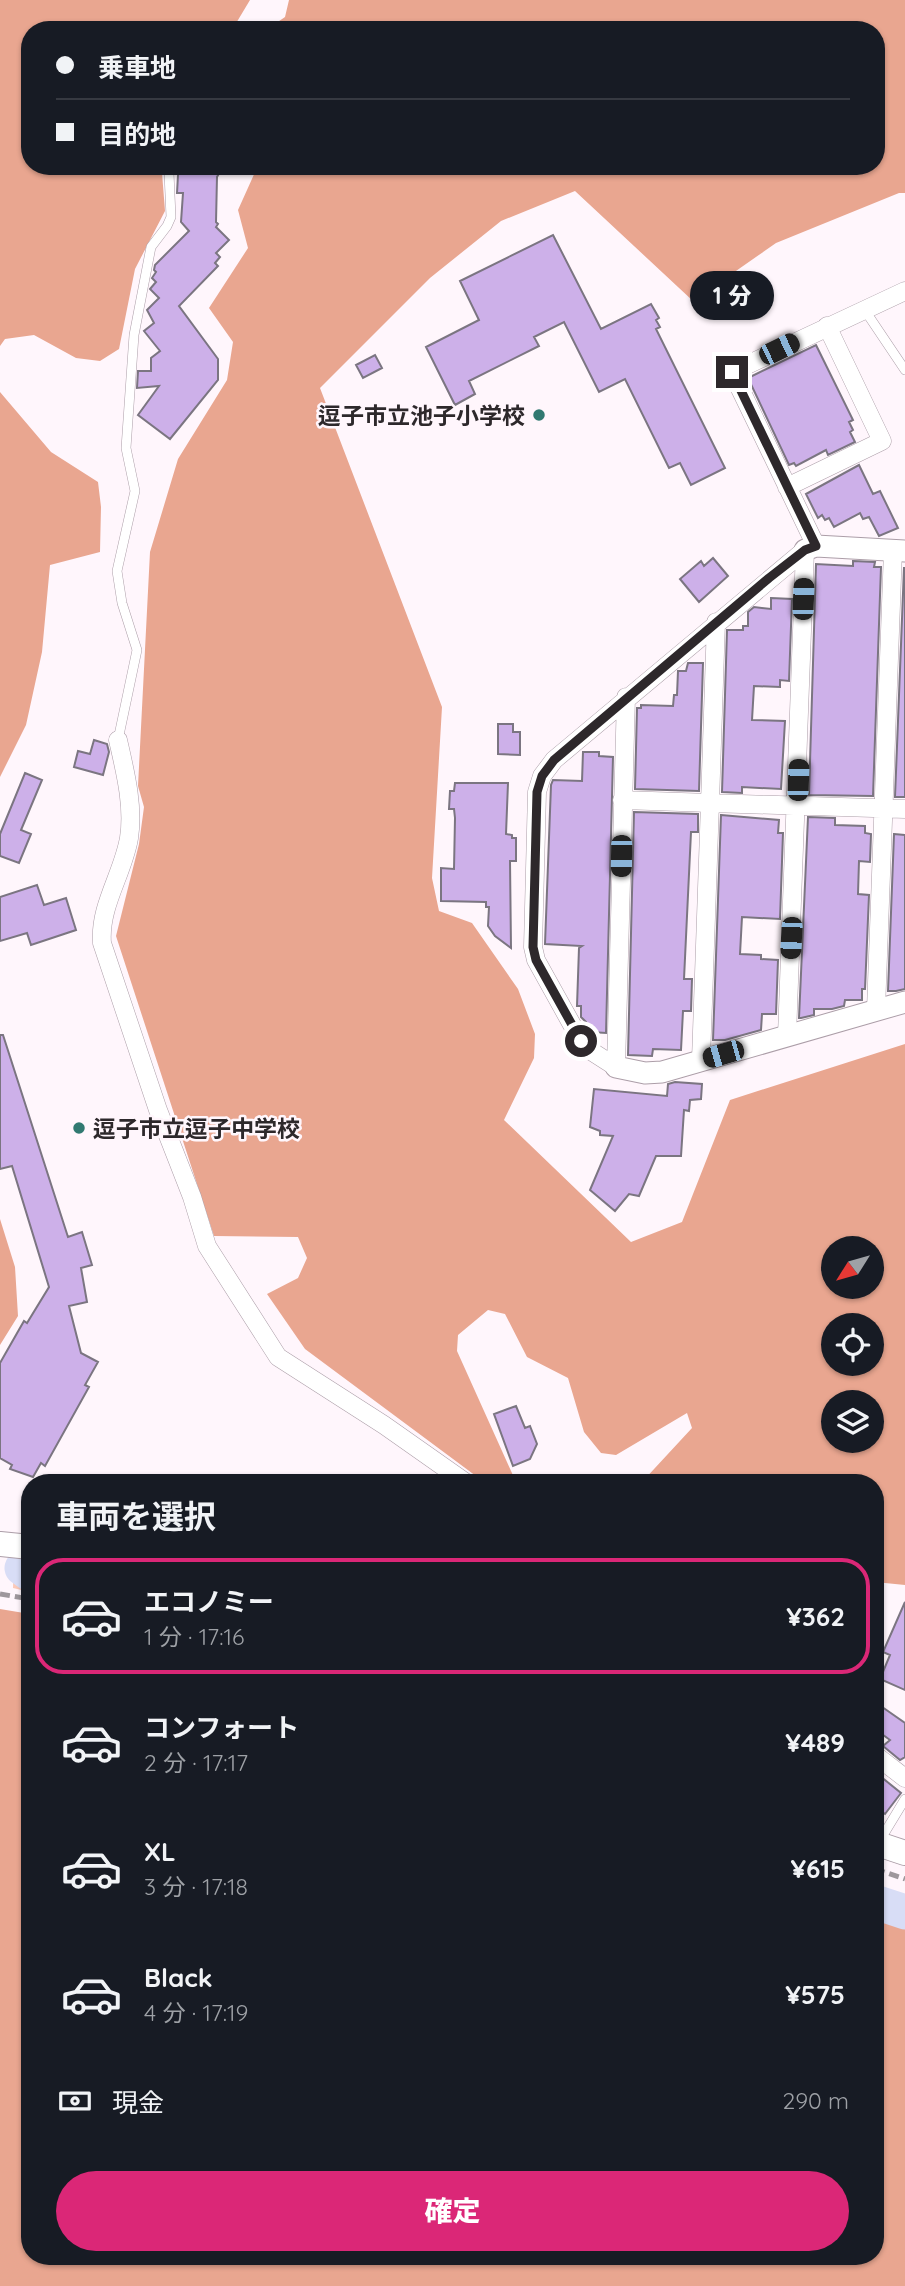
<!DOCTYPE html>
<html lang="ja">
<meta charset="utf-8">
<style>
body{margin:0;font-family:Quicksand,"Noto Sans JP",sans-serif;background:#242831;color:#f1f3f6;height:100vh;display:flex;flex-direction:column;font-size:26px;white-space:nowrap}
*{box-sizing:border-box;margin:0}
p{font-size:23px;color:#9ea1a6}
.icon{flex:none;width:38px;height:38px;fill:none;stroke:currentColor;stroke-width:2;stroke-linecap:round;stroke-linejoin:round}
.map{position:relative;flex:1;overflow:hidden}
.side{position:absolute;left:21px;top:1474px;width:863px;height:791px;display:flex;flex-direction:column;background:#171b24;border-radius:28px;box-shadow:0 2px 5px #0004}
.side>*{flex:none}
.banner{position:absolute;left:21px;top:21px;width:864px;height:154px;border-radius:28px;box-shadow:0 2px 5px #0004;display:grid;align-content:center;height:154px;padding:0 35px;background:#171b24}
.needle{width:46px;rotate:233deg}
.buttons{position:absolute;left:821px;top:1236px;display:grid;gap:14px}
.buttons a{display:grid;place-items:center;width:63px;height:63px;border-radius:50%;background:#171b24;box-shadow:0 2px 5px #0004;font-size:35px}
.end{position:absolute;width:32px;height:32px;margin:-16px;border:9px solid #2d282b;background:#fff;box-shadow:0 0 0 4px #fff}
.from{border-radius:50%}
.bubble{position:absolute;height:49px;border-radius:24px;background:#171b24;box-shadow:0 2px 5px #0004;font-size:23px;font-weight:800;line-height:49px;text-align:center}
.car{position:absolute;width:21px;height:42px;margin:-21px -10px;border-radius:9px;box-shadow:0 0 5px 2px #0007;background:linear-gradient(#222 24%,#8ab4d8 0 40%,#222 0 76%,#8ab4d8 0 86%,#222 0)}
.banner b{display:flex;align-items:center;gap:24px;height:66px;font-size:26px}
.banner b+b{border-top:2px solid #363941}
.banner i{width:18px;height:18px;background:#f1f3f6}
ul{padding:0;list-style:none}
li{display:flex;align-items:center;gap:21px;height:116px;margin:0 14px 10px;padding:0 21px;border:4px solid transparent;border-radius:28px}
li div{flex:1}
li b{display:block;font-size:26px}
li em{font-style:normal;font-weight:800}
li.selected{border-color:#db2777}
li>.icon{width:63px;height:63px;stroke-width:1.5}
h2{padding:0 35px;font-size:32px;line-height:84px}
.pay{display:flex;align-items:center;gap:18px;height:77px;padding:0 35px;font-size:26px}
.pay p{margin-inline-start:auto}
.action{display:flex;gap:14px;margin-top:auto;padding:14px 35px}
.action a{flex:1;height:80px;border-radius:42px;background:#db2777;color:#fff;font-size:28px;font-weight:800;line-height:80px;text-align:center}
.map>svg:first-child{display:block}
.green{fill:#fbc9b8}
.forest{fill:#e9a690;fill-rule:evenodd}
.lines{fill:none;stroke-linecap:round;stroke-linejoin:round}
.river{stroke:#d8ddf6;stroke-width:35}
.building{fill:#cdb0e9;stroke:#7b7581;stroke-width:2}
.service-casing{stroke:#ac9ea8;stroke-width:10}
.minor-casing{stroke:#ac9ea8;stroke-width:19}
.tertiary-casing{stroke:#ac9ea8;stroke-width:23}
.secondary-casing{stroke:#ac9ea8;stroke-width:26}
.service{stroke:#fff;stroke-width:9}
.minor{stroke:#fff;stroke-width:18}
.tertiary{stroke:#fff;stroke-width:21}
.secondary{stroke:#fff;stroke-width:24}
.rail{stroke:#9e979c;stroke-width:5;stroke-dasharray:10 5;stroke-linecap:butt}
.route{stroke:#2d282b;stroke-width:9}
.poi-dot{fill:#317971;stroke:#fff6fc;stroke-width:2.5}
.labels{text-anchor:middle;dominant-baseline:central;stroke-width:5;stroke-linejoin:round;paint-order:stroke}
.poi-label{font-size:23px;font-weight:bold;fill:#2d282b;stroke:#fff6fc;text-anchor:end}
</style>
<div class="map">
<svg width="905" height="2286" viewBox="0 0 905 2286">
<rect width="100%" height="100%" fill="#fff6fc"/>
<path class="green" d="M 14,1562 L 30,1566 L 30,1592 L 13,1588 Z"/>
<path class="forest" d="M 0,0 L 250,0 L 232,30 L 30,30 L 30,166 L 166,166 L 162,173 L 165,211 L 135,269 L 119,349 L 100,361 L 76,358 L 34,335 L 5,339 L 0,346 Z
M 289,0 L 905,0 L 905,193 L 899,193 L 776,243 L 693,301 L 575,191 L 501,221 L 430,278 L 320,388 L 442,707 L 432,878 L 439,911 L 472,923 L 518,989 L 535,1034 L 534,1058 L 504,1120 L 631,1242 L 682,1222 L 730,1100 L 905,1044 L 905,1585 L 875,1582 L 875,1482 L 642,1482 L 692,1428 L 687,1413 L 616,1455 L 601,1453 L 584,1432 L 568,1378 L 527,1357 L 505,1314 L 488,1310 L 458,1335 L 457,1351 L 516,1482 L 484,1482 L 305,1349 L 267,1294 L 298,1278 L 307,1258 L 298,1237 L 214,1236 L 116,936 L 139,844 L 144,807 L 138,786 L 150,552 L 178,459 L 227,380 L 233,342 L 209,308 L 248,248 L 238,210 L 256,170 L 261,166 L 877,166 L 877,30 L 266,30 L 285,17 ZM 833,1248 L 872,1248 L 872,1286 L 833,1286 ZM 833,1325 L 872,1325 L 872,1363 L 833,1363 ZM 833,1402 L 872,1402 L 872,1440 L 833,1440 Z
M 0,392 L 51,452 L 98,482 L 101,507 L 100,552 L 50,565 L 42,652 L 26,725 L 0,777 Z
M 0,1219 L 15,1267 L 18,1316 L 0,1345 Z
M 0,1609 L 30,1614 L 30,2256 L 875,2256 L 875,1887 L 905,1898 L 905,2286 L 0,2286 Z"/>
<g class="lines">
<path class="river" d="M 22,1568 L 30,1574
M 875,1902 L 905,1912"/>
</g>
<path class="building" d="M 183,166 L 223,166 L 217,177 L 216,222 L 218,224 L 216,227 L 229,240 L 216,253 L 220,257 L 215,263 L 218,266 L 179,306 L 218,359 L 218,380 L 170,439 L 138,415 L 159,386 L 137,388 L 138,371 L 151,371 L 151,358 L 160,351 L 144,331 L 154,323 L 147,310 L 159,298 L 150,289 L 156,282 L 152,278 L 156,272 L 154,270 L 155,265 L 189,231 L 181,222 L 183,193 L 177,193 L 178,175 Z
M 553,235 L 601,329 L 651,304 L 659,318 L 656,320 L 660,327 L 656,329 L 725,468 L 691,485 L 680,463 L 669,468 L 625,379 L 599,392 L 564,322 L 534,337 L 539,346 L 469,381 L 475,394 L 455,405 L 426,347 L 479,320 L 460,281 Z
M 816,345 L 853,420 L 849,422 L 853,430 L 850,432 L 855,442 L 828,455 L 826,450 L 796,466 L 794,463 L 789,465 L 748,378 Z
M 375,355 L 382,368 L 363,378 L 356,365 Z
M 859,465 L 873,494 L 880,491 L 898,528 L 879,536 L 869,517 L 863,519 L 860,513 L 834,527 L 829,518 L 825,520 L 822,515 L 818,518 L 806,494 Z
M 713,558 L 728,576 L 699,602 L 680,579 L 701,561 L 704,566 Z
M 853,561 L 875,562 L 874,567 L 881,567 L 873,796 L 809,795 L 816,564 L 853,566 Z
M 904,568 L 905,568 L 905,797 L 895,797 Z
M 771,598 L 792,599 L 789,681 L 780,680 L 780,687 L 754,686 L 752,720 L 785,721 L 781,789 L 742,787 L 742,793 L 722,792 L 727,630 L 743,630 L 743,626 L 748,626 L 748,612 L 754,607 L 771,609 Z
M 688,663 L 703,663 L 699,791 L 635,789 L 637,708 L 641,708 L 641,705 L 673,706 L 674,695 L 677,695 L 678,671 L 686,671 Z
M 498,724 L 513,724 L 513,732 L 520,732 L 520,755 L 498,754 Z
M 94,740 L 107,744 L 109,752 L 103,775 L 74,767 L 78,751 L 90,754 Z
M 583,752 L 599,752 L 599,756 L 613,757 L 606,1033 L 591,1032 L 591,1026 L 586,1026 L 586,1022 L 581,1017 L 581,1006 L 577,1006 L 579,948 L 582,946 L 545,944 L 551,785 L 553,780 L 582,781 Z
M 25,773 L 42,780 L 21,830 L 31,834 L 19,863 L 0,856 L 0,834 Z
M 455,783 L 508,783 L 506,834 L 512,835 L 512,838 L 516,838 L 516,861 L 510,861 L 511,948 L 495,936 L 488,926 L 489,907 L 486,907 L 486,902 L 441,901 L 441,868 L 454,869 L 455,818 L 454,809 L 449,809 L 450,791 L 454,791 Z
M 634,812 L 698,814 L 698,832 L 691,832 L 684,979 L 692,979 L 691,1011 L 683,1011 L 681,1050 L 653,1049 L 652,1056 L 628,1055 Z
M 721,815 L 779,820 L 778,833 L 783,833 L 780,919 L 742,917 L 740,954 L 761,955 L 761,959 L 778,960 L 776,1014 L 762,1014 L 761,1030 L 725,1040 L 713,1040 Z
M 808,817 L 835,818 L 835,825 L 865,826 L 865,833 L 871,834 L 870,862 L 859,861 L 858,894 L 869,895 L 865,989 L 862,989 L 862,1000 L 845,1000 L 844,1006 L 832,1009 L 814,1009 L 814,1015 L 801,1018 L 799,1018 Z
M 894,834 L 905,835 L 905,989 L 896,991 L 888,991 Z
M 37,885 L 44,905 L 66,898 L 76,930 L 31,945 L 27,933 L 0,941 L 0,897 Z
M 0,1035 L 3,1035 L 68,1237 L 82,1232 L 92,1265 L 81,1268 L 87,1302 L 69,1306 L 81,1353 L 98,1362 L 85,1385 L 89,1387 L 45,1466 L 41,1463 L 33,1477 L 10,1469 L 12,1465 L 0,1458 L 0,1363 L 24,1321 L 27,1323 L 49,1287 L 12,1166 L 0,1169 Z
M 675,1082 L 702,1084 L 701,1099 L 690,1100 L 689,1111 L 684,1110 L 681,1156 L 656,1156 L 639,1196 L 629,1194 L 615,1211 L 590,1190 L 613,1136 L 600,1135 L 600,1131 L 590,1127 L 594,1089 L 667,1096 L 668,1084 Z
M 516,1406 L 525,1428 L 530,1426 L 537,1444 L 530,1459 L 513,1466 L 494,1414 Z
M 905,1602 L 905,1690 L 880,1679 L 890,1655 L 883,1652 Z
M 875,1702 L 905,1723 L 905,1757 L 900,1760 L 883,1746 L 890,1740 L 875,1729 Z
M 875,1772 L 901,1793 L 885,1814 L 875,1807 Z"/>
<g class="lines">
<g class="service-casing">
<path id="service" d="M 864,309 L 905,370
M 118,740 L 137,650 L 122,603 L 117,571 L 135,491 L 126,448 L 134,335 L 151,247 L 167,226 L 171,217 L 169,173 L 173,166
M 879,1842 L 905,1799"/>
</g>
<g class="minor-casing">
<path id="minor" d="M 787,487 L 882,441 L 827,326
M 816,546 L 732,372 L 905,291
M 626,697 L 616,1067 L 591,1051 L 581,1041 L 536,960 L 533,947 L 537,792 L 542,776 L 554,760 L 805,550
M 118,740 C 125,771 134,806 129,838 C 123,874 99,906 102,943 L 158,1110 L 192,1197 L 207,1246 L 278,1357 L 384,1425 L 465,1482
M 622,800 L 710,803 L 716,622
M 876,1010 L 893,550
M 787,1036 L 805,550
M 701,1060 L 710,803 L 905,809
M 875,1755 L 905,1778"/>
</g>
<g class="tertiary-casing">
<path id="tertiary" d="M 805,550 L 816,546 L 905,551
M 616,1067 L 645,1073 L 662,1072 L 905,1002"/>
</g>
<g class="secondary-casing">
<path id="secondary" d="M 0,1544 L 30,1547
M 875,1843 L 905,1853"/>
</g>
<use href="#service" class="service"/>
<use href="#minor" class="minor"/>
<use href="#tertiary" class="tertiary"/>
<use href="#secondary" class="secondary"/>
<path class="rail" d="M 0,1594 L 30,1599
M 875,1869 L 905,1879"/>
</g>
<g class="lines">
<path class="route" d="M 581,1041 L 536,960 L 533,947 L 537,792 L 542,776 L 554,760 L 769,578 L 805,550 L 816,546 L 732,372"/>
</g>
<g class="poi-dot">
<circle cx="539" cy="415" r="7"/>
<circle cx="79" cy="1128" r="7"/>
</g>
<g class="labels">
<g class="poi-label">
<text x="525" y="415">逗子市立池子小学校</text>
<text x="93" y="1128" text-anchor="start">逗子市立逗子中学校</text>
</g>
</g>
</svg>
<div class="buttons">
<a><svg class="needle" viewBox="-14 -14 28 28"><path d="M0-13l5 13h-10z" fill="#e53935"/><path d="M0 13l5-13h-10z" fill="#9ea1a6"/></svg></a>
<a><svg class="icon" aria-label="locate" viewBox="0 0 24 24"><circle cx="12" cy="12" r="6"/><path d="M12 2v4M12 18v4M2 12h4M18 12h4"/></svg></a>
<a><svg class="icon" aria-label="layers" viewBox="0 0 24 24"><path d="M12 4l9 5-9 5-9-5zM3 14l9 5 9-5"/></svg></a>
</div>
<i class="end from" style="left:581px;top:1041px"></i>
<i class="end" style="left:732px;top:372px"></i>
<div class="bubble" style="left:690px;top:271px;width:84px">1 分</div>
<i class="car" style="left:779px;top:349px;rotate:64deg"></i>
<i class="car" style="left:803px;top:599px;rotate:2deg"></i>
<i class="car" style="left:798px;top:780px;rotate:2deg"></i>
<i class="car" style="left:621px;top:856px;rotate:181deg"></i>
<i class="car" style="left:791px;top:938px;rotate:183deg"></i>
<i class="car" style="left:723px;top:1054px;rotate:254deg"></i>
<div class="banner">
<b><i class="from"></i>乗車地</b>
<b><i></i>目的地</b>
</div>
<section class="side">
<h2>車両を選択</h2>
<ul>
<li class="selected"><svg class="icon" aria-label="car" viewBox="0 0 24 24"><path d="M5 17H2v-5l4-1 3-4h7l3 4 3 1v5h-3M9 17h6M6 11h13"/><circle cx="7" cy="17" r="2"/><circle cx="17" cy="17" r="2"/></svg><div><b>エコノミー</b><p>1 分 · 17:16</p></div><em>¥362</em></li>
<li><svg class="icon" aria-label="car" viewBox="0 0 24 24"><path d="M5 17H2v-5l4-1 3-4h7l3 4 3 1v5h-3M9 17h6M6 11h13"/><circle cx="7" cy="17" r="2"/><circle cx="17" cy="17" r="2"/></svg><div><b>コンフォート</b><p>2 分 · 17:17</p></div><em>¥489</em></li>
<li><svg class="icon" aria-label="car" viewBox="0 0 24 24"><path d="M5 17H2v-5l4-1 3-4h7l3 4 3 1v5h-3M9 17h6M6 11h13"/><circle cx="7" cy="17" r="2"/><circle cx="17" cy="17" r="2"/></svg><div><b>XL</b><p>3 分 · 17:18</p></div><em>¥615</em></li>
<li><svg class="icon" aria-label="car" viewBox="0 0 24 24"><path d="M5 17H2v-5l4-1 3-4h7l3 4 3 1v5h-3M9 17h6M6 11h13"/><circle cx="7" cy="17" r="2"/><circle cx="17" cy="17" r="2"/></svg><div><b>Black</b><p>4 分 · 17:19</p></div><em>¥575</em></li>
</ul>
<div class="pay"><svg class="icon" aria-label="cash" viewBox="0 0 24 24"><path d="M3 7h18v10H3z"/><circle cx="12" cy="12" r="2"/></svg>現金<p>290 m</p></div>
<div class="action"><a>確定</a></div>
</section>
</div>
